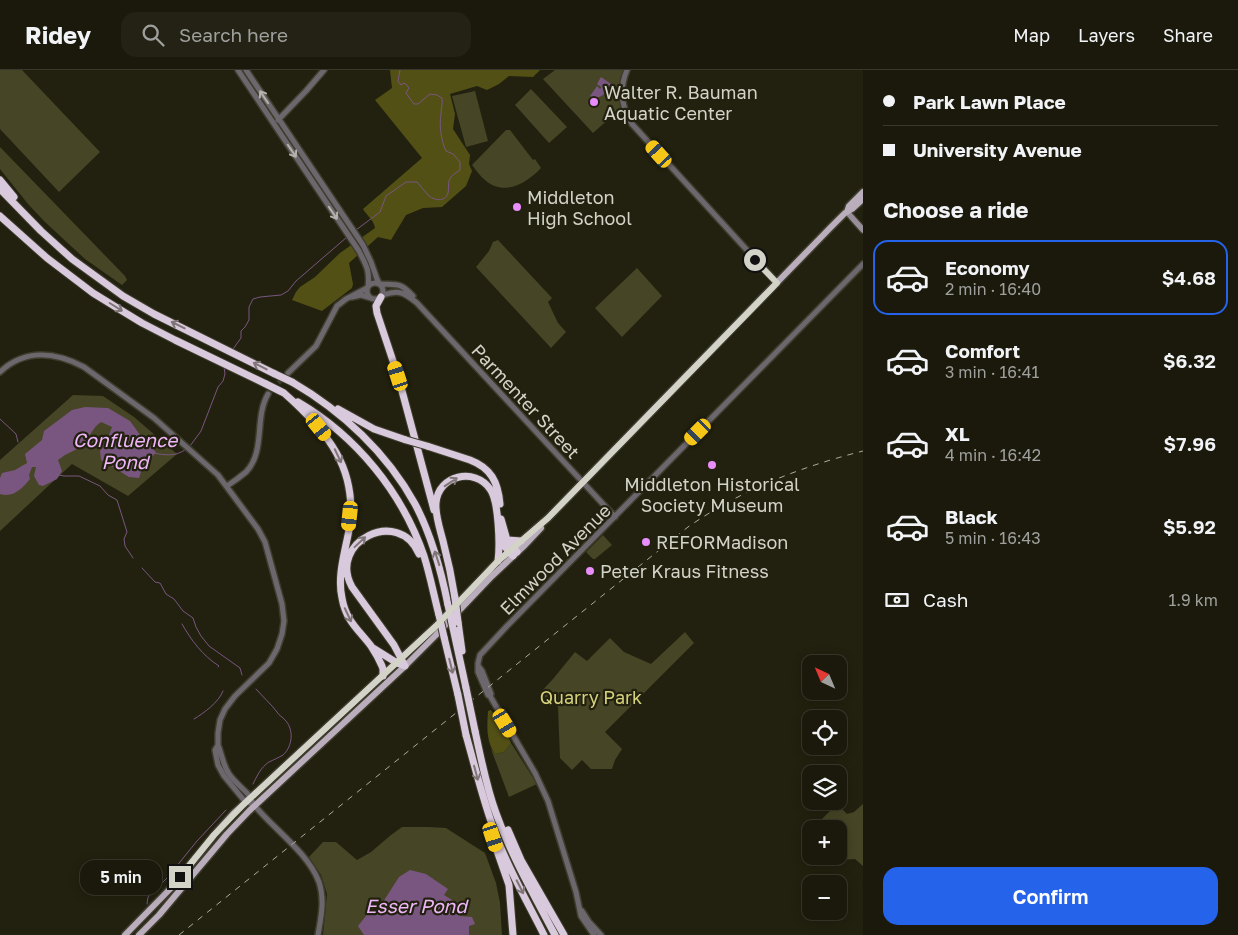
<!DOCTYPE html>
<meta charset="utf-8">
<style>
body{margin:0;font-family:"Golos Text",sans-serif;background:#232214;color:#f1f3f6;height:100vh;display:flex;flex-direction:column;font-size:19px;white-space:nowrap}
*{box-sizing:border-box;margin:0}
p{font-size:16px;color:#9fa09d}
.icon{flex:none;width:28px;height:28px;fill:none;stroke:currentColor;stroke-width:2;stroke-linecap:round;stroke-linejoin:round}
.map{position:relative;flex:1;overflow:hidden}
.drawer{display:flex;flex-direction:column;background:#1a190b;width:375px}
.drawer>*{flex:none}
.top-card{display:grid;align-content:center;height:110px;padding:0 20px;background:#1a190b}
.needle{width:32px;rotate:316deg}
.buttons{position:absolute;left:802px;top:585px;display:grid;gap:10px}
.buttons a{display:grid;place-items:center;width:45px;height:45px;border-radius:10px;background:#1a190b;box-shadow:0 2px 12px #0003,0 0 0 1px #38382c;font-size:25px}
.end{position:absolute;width:22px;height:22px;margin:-11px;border:6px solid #d3d3c8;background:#111;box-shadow:0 0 0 2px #111}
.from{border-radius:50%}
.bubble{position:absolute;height:35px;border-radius:15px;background:#1a190b;box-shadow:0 2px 12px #0003,0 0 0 1px #38382c;font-size:16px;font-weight:600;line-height:35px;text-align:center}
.car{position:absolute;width:15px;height:30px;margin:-15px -8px;border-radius:6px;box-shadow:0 0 4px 1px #0007;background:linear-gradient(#f5c518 24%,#345 0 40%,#f5c518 0 76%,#345 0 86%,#f5c518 0)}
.top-card b{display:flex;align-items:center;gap:18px;height:48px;font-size:19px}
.top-card b+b{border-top:1px solid #38382c}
.top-card i{width:12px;height:12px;background:#f1f3f6}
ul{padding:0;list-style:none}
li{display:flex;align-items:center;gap:15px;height:75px;margin:0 10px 8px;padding:0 10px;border:2px solid transparent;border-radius:15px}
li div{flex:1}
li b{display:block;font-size:19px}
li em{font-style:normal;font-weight:600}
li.selected{border-color:#2563eb}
li>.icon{width:45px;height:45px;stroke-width:1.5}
h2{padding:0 20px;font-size:22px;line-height:60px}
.pay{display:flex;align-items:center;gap:12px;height:55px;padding:0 20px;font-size:19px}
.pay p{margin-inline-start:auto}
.button{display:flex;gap:10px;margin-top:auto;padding:10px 20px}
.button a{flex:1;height:58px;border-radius:15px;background:#2563eb;color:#fff;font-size:20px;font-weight:600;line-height:58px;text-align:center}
header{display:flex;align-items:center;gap:30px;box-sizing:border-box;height:70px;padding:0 25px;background:#1a190b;border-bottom:1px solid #38382c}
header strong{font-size:24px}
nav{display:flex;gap:28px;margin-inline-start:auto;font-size:18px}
.search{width:350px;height:45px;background:#232214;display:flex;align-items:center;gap:12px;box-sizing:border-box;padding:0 18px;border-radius:15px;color:#9fa09d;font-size:19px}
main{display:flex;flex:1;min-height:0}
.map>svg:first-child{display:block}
.green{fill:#464525}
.forest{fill:#535016}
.water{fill:#795680}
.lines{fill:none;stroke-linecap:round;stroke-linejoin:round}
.stream{stroke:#795680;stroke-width:1}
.tertiary-tunnel{stroke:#3d3c2b;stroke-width:5;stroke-dasharray:5 2.5;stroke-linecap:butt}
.tertiary-casing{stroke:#3e3d2d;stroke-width:8}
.secondary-casing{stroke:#3e3d2d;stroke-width:8}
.primary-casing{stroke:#3e3d2d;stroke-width:9}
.motorway-casing{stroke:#3e3d2d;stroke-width:9}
.tertiary{stroke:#6c666d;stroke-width:5}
.secondary{stroke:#988e9a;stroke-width:5.5}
.primary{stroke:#baadbc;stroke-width:6}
.motorway{stroke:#d9c9dc;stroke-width:7}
.rail{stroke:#abab9e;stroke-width:1;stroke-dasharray:6 6;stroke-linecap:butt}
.motorway-bridge-casing{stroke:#3e3d2d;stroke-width:9;stroke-linecap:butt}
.motorway-bridge{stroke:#d9c9dc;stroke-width:7}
.oneway{stroke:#b4b2ad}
.oneway2{stroke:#7e7576}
.route{stroke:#d3d3c8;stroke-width:6}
.poi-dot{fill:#ea8dfc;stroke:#22210f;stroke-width:2}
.labels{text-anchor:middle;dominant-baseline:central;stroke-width:4.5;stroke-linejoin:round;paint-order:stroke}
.poi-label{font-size:18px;fill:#d3d3c8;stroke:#22210f;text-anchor:start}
.street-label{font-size:18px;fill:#d3d3c8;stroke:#22210f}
.park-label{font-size:18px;fill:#d5d17c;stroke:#22210f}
.water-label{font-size:19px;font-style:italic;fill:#efb7f9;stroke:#22210f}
</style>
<header>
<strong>Ridey</strong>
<div class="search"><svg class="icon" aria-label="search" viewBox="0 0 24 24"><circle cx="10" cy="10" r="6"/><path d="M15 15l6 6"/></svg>Search here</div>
<nav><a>Map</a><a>Layers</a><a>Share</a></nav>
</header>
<main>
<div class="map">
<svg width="863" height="865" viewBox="0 0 863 865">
<rect width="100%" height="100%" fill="#22210f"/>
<path class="green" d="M 0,0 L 22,0 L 100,82 L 59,122 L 0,59 Z
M 555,0 L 627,0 L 624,9 L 625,43 L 618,46 L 611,47 L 593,63 L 543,9 Z
M 531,19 L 567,57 L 549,73 L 515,35 Z
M 475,21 L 488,71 L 466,77 L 452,26 Z
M 506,60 L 510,60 L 533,90 L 535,89 L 541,98 C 527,113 504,127 485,110 C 480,106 476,100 472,95 Z
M 0,77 L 125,206 L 127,210 L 122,215 L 85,189 L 45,152 L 28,134 L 0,99 Z
M 498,170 L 552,228 L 548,232 L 558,253 L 566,262 L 551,278 L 476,197 L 489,181 L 493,172 Z
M 637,198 L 662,226 L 622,267 L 595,238 Z
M 73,325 L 103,326 L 134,347 L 177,384 L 128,426 L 72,394 L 0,461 L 0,390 Z
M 603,465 L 612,475 L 595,489 L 593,489 L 586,482 Z
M 685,562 L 694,573 L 605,662 L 622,679 L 615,690 L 612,699 L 591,699 L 582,690 L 572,700 L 560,688 L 558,637 L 539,624 L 553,609 L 575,582 L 587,591 L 610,568 L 624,582 L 651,594 Z
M 511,673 L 537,714 L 509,727 L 491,679 L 495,684 L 504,682 Z
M 837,734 L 847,744 L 854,742 L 863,734 L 863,796 L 855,789 L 838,790 L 833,786 L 839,786 L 839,759 L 825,759 L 819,752 Z
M 402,757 L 429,757 L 446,758 L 485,783 L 496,813 L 500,833 L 502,865 L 323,865 L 327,824 L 321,805 L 309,787 L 323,772 L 336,772 L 357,790 L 371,782 L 391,765 Z"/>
<path class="forest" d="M 390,0 L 540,0 L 533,7 L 509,6 L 499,14 L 487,20 L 477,16 L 450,24 L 455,44 L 453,59 L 470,85 L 469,94 L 472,101 L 466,116 L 442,137 L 423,138 L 406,145 L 391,170 L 378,167 L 349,193 L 353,214 L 352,218 L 322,241 L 292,230 L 296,222 L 300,217 L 315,207 L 340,183 L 375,158 C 374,150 367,146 363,139 L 422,88 L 375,30 L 392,18 Z
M 491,640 L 504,657 L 511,673 L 504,682 L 495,684 C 486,671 487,656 488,641 Z"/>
<path class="water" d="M 601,7 L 611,14 C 606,22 602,31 590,26 L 597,16 L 600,19 L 601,18 L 601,17 L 597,14 Z
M 85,337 L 108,338 L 130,351 L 143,369 L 156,382 L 141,402 L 139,408 L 129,407 L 101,390 L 100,381 L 107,370 L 112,357 L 101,352 L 96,356 L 81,377 L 65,385 L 58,390 L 62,401 L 57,409 L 43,416 L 39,415 L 34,406 L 36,397 L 32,397 L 29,405 L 30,409 C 22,419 13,428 0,424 L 0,408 L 2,403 L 15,400 L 27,393 L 25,384 L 42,370 L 44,361 L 72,340 Z
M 410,800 L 426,804 L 448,819 L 444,825 L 457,833 L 460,846 L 472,847 L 475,854 L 469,856 L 469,865 L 364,865 L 358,856 L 369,842 L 383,832 L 399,807 Z"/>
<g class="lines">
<path class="stream" d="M 356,160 L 380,142 L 386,126 L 406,112 L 417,112 C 421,116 424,121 428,125 C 433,130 445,133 448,123 C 449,119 448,115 449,111 C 451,105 456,103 460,100 L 460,92 L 453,84 L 446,81 C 441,70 439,56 441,44 C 441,38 443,34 442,28 L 437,25 L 430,24 L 418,34 L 414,34 L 406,23 L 409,18 L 406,14 L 404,13 L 401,15 L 398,11 L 400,0
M 233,279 L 241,268 L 241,261 L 245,257 L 249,250 L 249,237 L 253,229 L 260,227 L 281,225 L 288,221 L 296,211 L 347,167
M 0,349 L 16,364 L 18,372
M 190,376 L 201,361 L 218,317 L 223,311 L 225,304 L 224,296
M 153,383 C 165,385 174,387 185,380
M 59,405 L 64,406 L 79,406 L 100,416 L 108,425 L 117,430 L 127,462 L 124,469 L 125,476 L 133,488
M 142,498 L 155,512 L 160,513 L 166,524 L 174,529 L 183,541 L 193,548 L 196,557 L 201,566 L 209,576 L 240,598 L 242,605
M 182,554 C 191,570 203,586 219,596 L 218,597
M 194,649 C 204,643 219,632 223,621
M 253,714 C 257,706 261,697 269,692 C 273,690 278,688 283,685 C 293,676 294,659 285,650 C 283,647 279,646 277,642 C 271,634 263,627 256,619
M 147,834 L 148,827 L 167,808 L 197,771 L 226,740"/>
<path class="tertiary-tunnel" d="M 268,324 L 284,307"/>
<g class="tertiary-casing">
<path id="tertiary" d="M 238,0 L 359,181 C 366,195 370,200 368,217
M 246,0 L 363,175 L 371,192 L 377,209 L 379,213
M 627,0 C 619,19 621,37 632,54 L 777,213
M 278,50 L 306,21 L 324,0
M367 221a8 8 0 1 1 16 0a8 8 0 1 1-16 0Z
M 381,214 C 397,215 400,212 413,226
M 383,225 C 399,219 405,223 417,233 L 615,447
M 352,227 L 361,225 L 371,228
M 0,302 C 26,278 55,282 84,297 L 154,348 L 218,405 L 258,459 L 265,472 L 282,534 L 284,551 L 282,564 L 277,579 L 269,593 L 235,626 L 225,639 L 220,650 L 218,663 L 218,675 L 215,680 L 218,695 L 224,706 L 243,729 L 255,736
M 288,303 L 316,276 L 337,236 L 346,229 L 367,218
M 227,416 C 233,412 240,407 246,402 C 266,381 254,348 268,324
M 479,597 L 482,601 L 491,624 L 490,626
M 218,675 C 222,685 223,695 229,704 C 234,711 241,717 247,723 C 250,727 252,732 255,736 C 275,760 308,783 319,812 C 325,830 321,847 318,865
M 582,841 L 589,852 L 601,865
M 594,865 L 581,846 L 576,822 L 548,731 L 535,703 L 490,626 L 488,625 L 478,602 L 478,593 L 480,585 L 507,556 L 863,194"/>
</g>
<g class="secondary-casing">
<path id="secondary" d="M 847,142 L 863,160"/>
</g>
<g class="primary-casing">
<path id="primary" d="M 847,142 L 849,136 L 863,122
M 125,865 L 170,819 L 214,765 L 233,744 L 436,556 L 498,491 L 548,448 L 831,157 L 845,143 L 852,139 L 863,129
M 139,865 L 159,845 L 227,764 L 249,741 L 405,596 L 435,566 L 492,506 L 525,475 L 541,458"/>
</g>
<g class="motorway-casing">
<path id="motorway" d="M 0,110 L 14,127
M 0,119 L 41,161 L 72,189 L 123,226 L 154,244 L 275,304
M 0,146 L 47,188 L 93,223 L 119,239 L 142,253 L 175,270 L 266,314
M 381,227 L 376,236 L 377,243 L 398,306 L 434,440
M 292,312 C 342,341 387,383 415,434 C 432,466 441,500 448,535
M 284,323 C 327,361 359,399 349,460 C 345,482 337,506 342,528 C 346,551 358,559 371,576 C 375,582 379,589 382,596 L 383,599 L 383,606
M 298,332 C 356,366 402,422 424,486 C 430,505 434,526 439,545
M 338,339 L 374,359 L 406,370
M 427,376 L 470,390 C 491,398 498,412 500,434
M 501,449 L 507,470 L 517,482
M 501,468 L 505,477 L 513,486
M 507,470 L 521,471
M 455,528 C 452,509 448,490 443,471 C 440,459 435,445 436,433 C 438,405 475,397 490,419 C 499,431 500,476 498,491
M 458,552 L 462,581
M 453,558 L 466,618
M 444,567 L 458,625
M 373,578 L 397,593 L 405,596
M 405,596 L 394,575 L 352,517 C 327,472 399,436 419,484
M 475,661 C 481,688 486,716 496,743 C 511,785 534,825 555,865
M 466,665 C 476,700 484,735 497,768 C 510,802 528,833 544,865
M 508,760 L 521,790 L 564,865
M 494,772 L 509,815 L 513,865"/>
</g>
<use href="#tertiary" class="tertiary"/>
<use href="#secondary" class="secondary"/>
<use href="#primary" class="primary"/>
<use href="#motorway" class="motorway"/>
<path class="rail" d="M 179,865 L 688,457 C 741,420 800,397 863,381"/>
<g class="motorway-bridge-casing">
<path id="motorway-bridge" d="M 275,304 L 292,312
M 266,314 L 282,322
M 406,370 L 427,376
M 455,528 L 458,552
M 448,535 L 453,558
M 439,545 L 444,567
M 466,618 L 475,661
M 458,625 L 466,665"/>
</g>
<use href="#motorway-bridge" class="motorway-bridge"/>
</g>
<defs><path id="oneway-shaft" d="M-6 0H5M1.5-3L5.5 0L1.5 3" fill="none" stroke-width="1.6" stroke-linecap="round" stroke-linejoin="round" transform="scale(1.25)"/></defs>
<g class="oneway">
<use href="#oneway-shaft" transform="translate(264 27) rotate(-124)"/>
<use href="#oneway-shaft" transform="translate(292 81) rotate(56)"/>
<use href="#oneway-shaft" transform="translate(333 143) rotate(56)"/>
</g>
<g class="oneway2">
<use href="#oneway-shaft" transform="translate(116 237) rotate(32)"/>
<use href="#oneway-shaft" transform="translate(178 255) rotate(-154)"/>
<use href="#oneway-shaft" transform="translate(260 296) rotate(-153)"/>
<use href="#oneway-shaft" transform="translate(338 386) rotate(65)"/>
<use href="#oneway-shaft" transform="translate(451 412) rotate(-33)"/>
<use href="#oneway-shaft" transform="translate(360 472) rotate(-43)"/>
<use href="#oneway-shaft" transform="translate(437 488) rotate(-108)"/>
<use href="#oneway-shaft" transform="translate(348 545) rotate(65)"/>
<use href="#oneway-shaft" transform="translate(451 596) rotate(76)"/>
<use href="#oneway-shaft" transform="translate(476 703) rotate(75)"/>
<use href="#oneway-shaft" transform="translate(520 817) rotate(63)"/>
</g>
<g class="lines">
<path class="route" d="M 180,807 L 214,765 L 243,735 L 436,556 L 498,491 L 548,448 L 777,213 L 755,190"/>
</g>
<g class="poi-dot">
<circle cx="594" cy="32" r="5"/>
<circle cx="517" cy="137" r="5"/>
<circle cx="712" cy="395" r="5"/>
<circle cx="646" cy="472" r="5"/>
<circle cx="590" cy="501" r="5"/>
</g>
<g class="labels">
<g class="poi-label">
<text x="604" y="22">Walter R. Bauman<tspan x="604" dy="21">Aquatic Center</tspan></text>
<text x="527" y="127">Middleton<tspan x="527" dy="21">High School</tspan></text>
<text x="712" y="414" text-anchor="middle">Middleton Historical<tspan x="712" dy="21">Society Museum</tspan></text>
<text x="656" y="472">REFORMadison</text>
<text x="600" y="501">Peter Kraus Fitness</text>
</g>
<g class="street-label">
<text transform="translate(526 331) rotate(47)">Parmenter Street</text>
<text transform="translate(555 489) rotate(-45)">Elmwood Avenue</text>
</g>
<g class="park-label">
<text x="591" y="627">Quarry Park</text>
</g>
<g class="water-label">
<text x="125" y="369">Confluence<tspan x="125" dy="22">Pond</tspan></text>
<text x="416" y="835">Esser Pond</text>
</g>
</g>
</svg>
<div class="buttons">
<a><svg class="needle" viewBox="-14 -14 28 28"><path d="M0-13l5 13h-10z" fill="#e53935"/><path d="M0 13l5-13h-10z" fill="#9fa09d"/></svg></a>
<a><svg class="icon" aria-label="locate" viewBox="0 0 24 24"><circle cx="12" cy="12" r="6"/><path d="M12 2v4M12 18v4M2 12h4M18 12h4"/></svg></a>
<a><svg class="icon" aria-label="layers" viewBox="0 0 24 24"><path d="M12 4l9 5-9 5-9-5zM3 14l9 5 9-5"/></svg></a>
<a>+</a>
<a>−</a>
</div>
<i class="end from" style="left:755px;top:190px"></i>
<i class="end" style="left:180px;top:807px"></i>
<div class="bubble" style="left:80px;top:790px;width:82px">5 min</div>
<i class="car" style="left:659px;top:84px;rotate:318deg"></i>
<i class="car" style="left:398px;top:306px;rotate:342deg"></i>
<i class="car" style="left:319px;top:357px;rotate:141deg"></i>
<i class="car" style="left:698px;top:362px;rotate:225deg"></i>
<i class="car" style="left:350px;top:446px;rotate:186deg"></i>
<i class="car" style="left:505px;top:653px;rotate:149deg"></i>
<i class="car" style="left:493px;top:767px;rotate:162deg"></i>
</div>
<section class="drawer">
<div class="top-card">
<b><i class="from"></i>Park Lawn Place</b>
<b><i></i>University Avenue</b>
</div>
<h2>Choose a ride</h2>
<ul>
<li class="selected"><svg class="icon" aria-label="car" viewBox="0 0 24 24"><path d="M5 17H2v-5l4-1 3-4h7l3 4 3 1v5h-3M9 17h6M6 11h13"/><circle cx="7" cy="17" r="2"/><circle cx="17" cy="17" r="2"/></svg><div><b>Economy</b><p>2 min · 16:40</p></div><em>$4.68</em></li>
<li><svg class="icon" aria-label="car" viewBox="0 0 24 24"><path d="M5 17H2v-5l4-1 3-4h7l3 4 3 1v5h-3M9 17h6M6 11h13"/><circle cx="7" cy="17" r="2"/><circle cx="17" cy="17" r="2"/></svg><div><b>Comfort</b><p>3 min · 16:41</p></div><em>$6.32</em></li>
<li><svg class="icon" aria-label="car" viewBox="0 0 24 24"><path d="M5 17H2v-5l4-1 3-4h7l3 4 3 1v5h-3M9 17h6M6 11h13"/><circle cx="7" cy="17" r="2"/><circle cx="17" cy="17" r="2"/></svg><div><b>XL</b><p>4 min · 16:42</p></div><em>$7.96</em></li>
<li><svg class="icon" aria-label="car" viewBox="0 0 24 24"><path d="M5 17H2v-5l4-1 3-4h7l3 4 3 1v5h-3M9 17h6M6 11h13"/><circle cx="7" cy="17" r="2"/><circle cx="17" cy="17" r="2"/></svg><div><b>Black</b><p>5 min · 16:43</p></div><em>$5.92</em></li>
</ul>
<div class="pay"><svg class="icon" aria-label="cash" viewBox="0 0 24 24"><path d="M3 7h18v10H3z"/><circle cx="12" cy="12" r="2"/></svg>Cash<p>1.9 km</p></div>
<div class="button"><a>Confirm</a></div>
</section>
</main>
